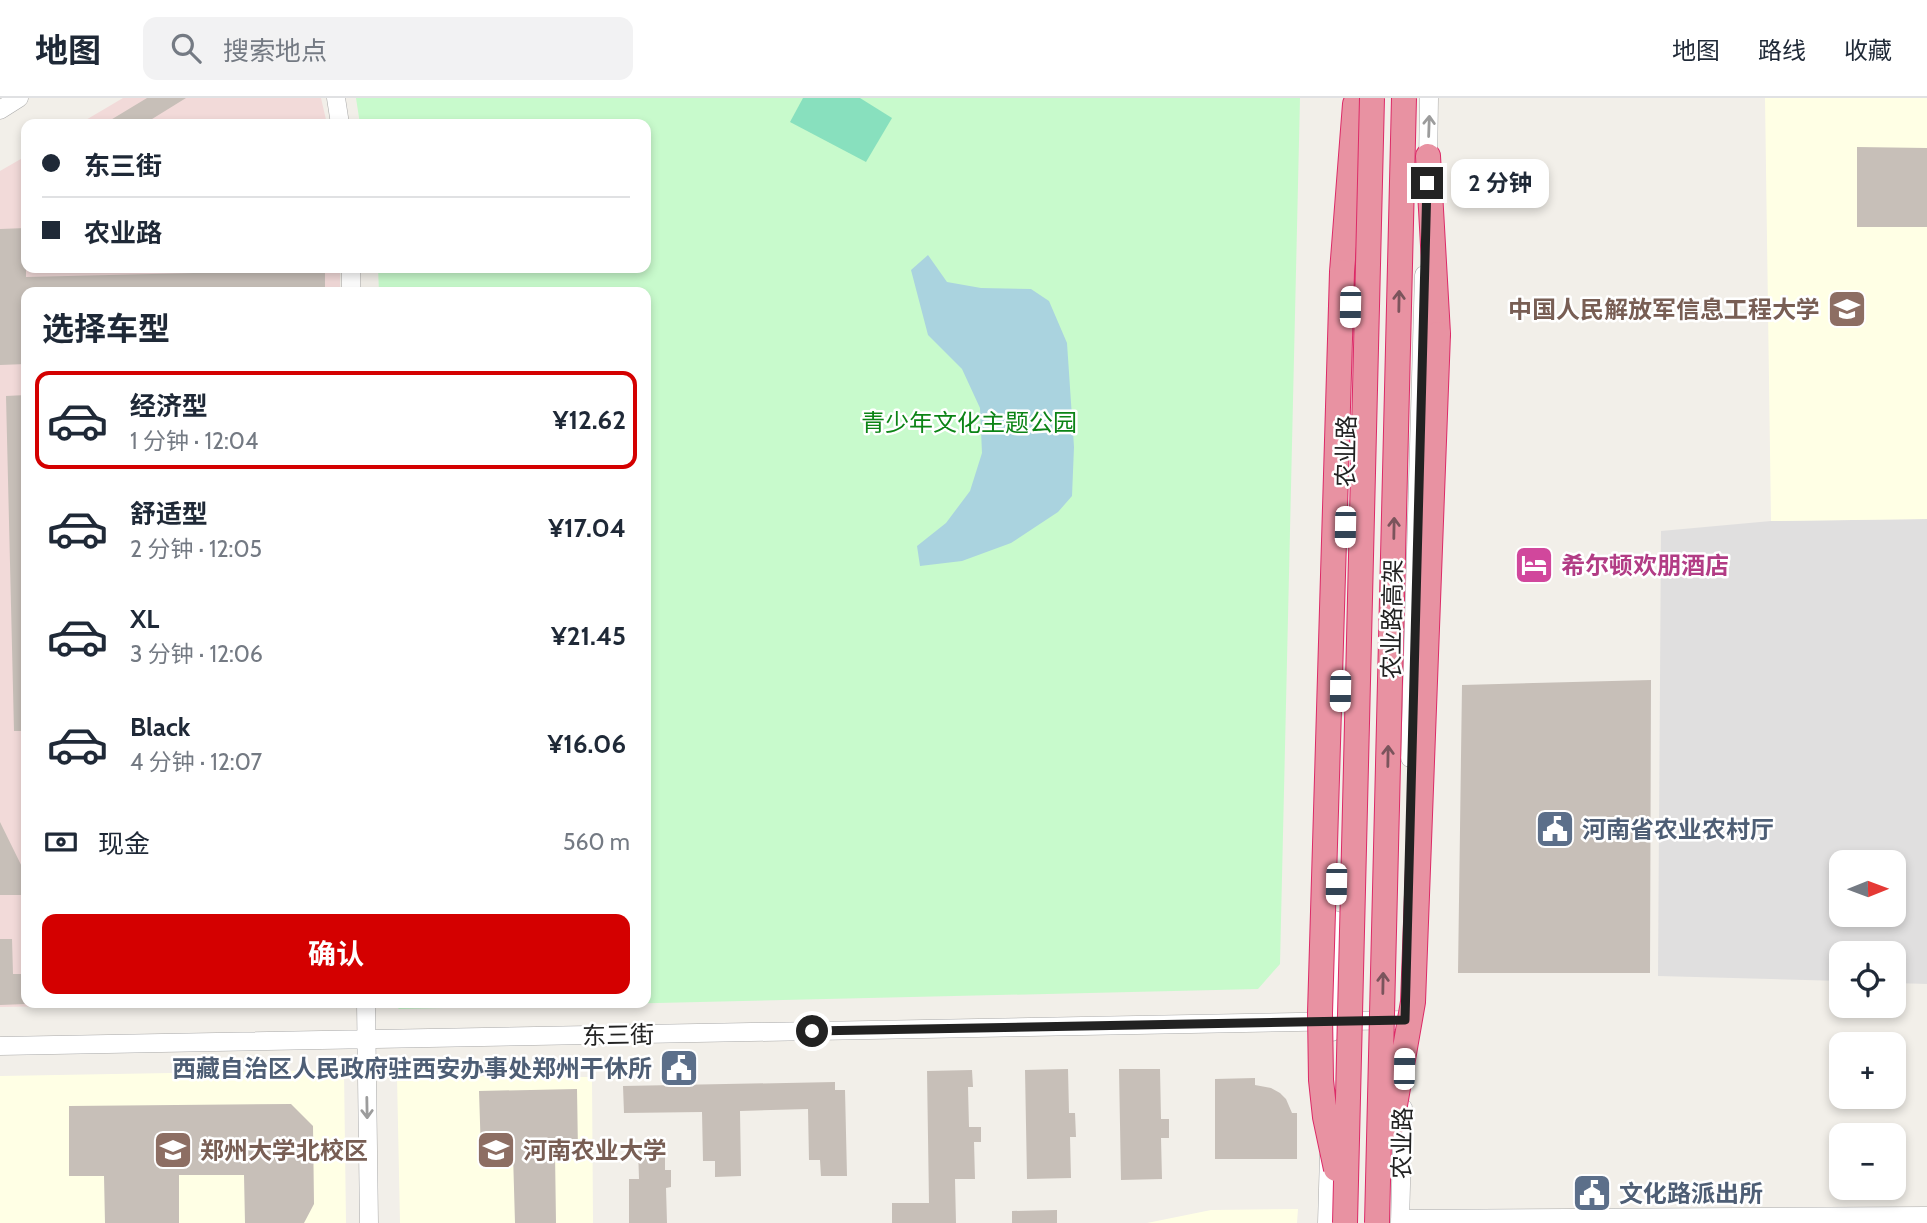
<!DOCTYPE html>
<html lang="zh">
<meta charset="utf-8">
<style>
body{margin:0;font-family:Cabin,"Noto Sans SC",sans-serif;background:#f2f2f3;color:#1f2937;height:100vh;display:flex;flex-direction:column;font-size:26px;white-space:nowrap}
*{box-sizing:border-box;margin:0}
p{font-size:23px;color:#747a83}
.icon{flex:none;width:38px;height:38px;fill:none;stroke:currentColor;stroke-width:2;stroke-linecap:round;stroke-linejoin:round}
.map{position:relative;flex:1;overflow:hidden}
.drawer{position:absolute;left:21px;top:189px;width:630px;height:721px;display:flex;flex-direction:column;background:#fff;border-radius:14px;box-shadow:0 4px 10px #0003}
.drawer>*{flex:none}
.guide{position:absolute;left:21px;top:21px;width:630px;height:154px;border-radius:14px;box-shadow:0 4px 10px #0003;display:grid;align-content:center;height:154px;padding:0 21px;background:#fff}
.needle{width:46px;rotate:89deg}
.fabs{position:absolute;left:1829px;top:752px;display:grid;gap:14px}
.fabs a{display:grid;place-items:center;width:77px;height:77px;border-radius:14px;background:#fff;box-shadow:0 4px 10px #0003;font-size:35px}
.end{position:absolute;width:32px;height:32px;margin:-16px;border:9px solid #222;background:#fff;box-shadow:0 0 0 4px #fff}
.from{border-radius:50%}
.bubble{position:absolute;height:49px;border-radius:14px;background:#fff;box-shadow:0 4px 10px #0003;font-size:23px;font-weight:700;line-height:49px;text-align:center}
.car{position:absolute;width:21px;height:42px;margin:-21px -10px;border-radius:9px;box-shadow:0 0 5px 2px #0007;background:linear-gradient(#fff 24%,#345 0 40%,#fff 0 76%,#345 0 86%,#fff 0)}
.guide b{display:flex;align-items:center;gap:24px;height:66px;font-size:26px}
.guide b+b{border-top:2px solid #e0e1e3}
.guide i{width:18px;height:18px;background:#1f2937}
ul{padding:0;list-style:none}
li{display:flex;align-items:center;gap:21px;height:98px;margin:0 14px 10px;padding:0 7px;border:4px solid transparent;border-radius:14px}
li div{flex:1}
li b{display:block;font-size:26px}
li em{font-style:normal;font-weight:700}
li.on{border-color:#d40000}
li>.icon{width:63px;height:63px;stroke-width:1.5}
h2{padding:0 21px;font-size:32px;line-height:84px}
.pay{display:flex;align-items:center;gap:18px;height:77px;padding:0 21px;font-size:26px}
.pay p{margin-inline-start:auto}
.action{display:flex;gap:14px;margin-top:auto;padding:14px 21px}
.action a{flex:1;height:80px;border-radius:14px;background:#d40000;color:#fff;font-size:28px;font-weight:700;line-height:80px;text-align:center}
header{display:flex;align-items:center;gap:42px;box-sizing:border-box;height:98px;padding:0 35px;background:#fff;border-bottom:2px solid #e0e1e3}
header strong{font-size:33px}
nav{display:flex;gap:38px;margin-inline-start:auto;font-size:24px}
.search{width:490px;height:63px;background:#f2f2f3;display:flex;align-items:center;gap:18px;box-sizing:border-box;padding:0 24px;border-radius:14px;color:#747a83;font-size:26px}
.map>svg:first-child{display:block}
.residential{fill:#e0dfdf;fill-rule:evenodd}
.commercial{fill:#f2dad9}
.education{fill:#ffffe5}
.park{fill:#c8facc}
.pitch{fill:#88e0be}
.water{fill:#aad3df}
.building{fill:#c7bfb8}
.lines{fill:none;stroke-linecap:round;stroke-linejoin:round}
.minor-casing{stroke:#a9a9a9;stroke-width:19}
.highway-casing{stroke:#dc2a67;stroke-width:26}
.minor{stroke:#fff;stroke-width:18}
.highway{stroke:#e892a2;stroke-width:24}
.highway-bridge-casing{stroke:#dc2a67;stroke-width:26;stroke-linecap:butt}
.highway-bridge{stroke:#e892a2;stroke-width:24}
.oneway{stroke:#9c9c9c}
.oneway2{stroke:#7b545c}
.route{stroke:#222;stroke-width:9}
.labels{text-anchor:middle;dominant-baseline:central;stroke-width:5;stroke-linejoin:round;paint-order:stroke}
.education-label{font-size:24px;font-weight:bold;fill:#785e54;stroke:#fff;text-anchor:start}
.park-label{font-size:24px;fill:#0c8416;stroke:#fff}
.street-label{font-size:24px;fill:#222;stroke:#fff}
.hotel-label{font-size:24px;font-weight:bold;fill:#b23c85;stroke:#fff;text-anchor:start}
.service-label{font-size:24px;font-weight:bold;fill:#4e5e75;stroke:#fff;text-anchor:start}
</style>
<header>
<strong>地图</strong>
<div class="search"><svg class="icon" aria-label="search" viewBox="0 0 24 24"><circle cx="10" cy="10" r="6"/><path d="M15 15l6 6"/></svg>搜索地点</div>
<nav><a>地图</a><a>路线</a><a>收藏</a></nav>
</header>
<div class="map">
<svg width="1927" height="1125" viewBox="0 0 1927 1125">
<rect width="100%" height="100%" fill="#f2efe9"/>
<path class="residential" d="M 1927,421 L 1927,886 L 1894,885 L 1894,856 L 1841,856 L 1841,883 L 1658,878 L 1661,433 L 1771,423 ZM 1841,765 L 1894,765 L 1894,817 L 1841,817 Z"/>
<path class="commercial" d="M 123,0 L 321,0 L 327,26 L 79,26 Z
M 26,58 L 26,170 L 340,170 L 340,194 L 26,194 L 26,905 L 231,905 L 0,909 L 0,73 Z"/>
<path class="education" d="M 1765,0 L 1927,0 L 1927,421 L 1771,423 Z
M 344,972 L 346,1125 L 0,1125 L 0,978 Z
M 397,978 L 592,979 L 593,1125 L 400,1125 Z
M 1298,1111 L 1297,1125 L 1147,1125 L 1211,1112 Z"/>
<path class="park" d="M 356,0 L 1300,0 L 1280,866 L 1258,891 L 399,911 L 393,905 L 646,905 L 646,194 L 379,194 L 378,170 L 646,170 L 646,26 L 360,26 Z"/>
<path class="pitch" d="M 803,0 L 860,0 L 892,20 L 866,64 L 790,24 Z"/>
<path class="water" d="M 928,157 L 947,184 L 981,190 L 1031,191 L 1049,203 L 1067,245 L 1074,349 L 1072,398 L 1058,414 L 1011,445 L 962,463 L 920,468 L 917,448 L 946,425 L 970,393 L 982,355 L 980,310 L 962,271 L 928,237 L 911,172 Z"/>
<path class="building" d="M 147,0 L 186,0 L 144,26 L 104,26 Z
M 1857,49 L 1927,50 L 1927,129 L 1857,129 Z
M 26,130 L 26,179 L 325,172 L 325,194 L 26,194 L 26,266 L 0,267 L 0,131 Z
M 26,297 L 26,633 L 14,633 L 6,298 Z
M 1651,582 L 1650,875 L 1458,875 L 1462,587 Z
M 0,724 L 26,777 L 26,797 L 0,797 Z
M 0,841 L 12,841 L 13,876 L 26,876 L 26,906 L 0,907 Z
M 1068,971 L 1069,1015 L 1075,1015 L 1076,1039 L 1070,1039 L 1071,1080 L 1027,1081 L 1025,972 Z
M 1119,971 L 1160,971 L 1161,1021 L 1169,1021 L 1169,1040 L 1161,1040 L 1162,1081 L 1121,1082 Z
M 972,972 L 973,989 L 968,989 L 969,1029 L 981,1029 L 981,1044 L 974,1044 L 975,1081 L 955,1081 L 956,1125 L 892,1125 L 892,1105 L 929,1105 L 927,973 Z
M 1255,980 L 1255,987 L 1271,990 L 1280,995 L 1286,1001 L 1292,1015 L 1297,1015 L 1297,1061 L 1215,1061 L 1215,981 Z
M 835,984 L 835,992 L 845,992 L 847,1078 L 821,1078 L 820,1062 L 809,1062 L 808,1011 L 740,1013 L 741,1078 L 715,1079 L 715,1063 L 703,1063 L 702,1014 L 624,1015 L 623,988 Z
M 577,991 L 578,1054 L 555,1055 L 556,1125 L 515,1125 L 513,1056 L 481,1056 L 479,993 Z
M 291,1006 L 313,1028 L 314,1106 L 304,1125 L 245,1125 L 244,1077 L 179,1077 L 179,1125 L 105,1125 L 104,1078 L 69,1078 L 69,1008 Z
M 638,1050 L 657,1050 L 657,1054 L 665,1054 L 665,1072 L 671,1072 L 671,1089 L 666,1090 L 667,1125 L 629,1125 L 629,1081 L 639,1081 Z
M 1057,1112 L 1057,1125 L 1012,1125 L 1012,1113 Z"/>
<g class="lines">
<g class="minor-casing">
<path id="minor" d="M 336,0 L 340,26
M 0,12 L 19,0
M 1428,68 L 1429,0
M 351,170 L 351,194
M 1410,660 L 1424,177
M 366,905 L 369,1125
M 1332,934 L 1335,822
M 0,948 L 1405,922
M 1400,1121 L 1927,1118
M 1327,1125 L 1329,1057
M 1400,1125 L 1403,1010"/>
</g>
<g class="highway-casing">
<path id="highway" d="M 1428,58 L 1438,236
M 1342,174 L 1355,6"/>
</g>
<use href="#minor" class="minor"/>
<use href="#highway" class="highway"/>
<g class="highway-bridge-casing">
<path id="highway-bridge" d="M 1391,1030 L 1413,904 L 1438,236
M 1336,1071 L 1325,1019 L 1321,982 L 1320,915 L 1342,174
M 1345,1125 L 1372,0
M 1377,1125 L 1404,0"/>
</g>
<use href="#highway-bridge" class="highway-bridge"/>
</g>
<defs><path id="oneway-shaft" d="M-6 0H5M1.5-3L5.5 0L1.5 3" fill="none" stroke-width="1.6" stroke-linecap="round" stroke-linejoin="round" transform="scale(1.75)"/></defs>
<g class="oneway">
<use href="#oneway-shaft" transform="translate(1429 28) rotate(-88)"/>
<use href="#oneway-shaft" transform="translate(367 1010) rotate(89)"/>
</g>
<g class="oneway2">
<use href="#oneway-shaft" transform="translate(1399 203) rotate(-89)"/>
<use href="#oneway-shaft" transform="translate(1394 430) rotate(-89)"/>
<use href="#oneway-shaft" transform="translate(1388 658) rotate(-89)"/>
<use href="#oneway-shaft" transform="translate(1383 885) rotate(-89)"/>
</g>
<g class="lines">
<path class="route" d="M 812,933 L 1405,922 L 1427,85"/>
</g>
<defs>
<g id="university-square" transform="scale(2.0125)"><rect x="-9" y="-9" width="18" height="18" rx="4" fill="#8d6e63" stroke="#fff"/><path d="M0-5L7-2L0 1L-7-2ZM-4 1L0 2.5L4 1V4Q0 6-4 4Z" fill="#fff"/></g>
<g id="hotel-square" transform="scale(2.0125)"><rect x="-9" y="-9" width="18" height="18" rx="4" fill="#d1479c" stroke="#fff"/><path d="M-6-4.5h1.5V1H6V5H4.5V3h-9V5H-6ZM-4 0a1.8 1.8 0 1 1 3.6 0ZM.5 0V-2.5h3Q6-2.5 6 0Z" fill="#fff"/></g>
<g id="civic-square" transform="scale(2.0125)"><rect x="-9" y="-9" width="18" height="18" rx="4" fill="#5c6f8a" stroke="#fff"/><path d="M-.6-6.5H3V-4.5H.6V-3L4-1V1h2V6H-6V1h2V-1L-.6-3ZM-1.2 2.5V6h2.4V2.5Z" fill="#fff"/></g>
</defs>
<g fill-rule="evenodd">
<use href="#university-square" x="1847" y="211"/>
<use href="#hotel-square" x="1534" y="467"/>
<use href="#civic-square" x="1555" y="731"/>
<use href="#civic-square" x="679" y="970"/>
<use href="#university-square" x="173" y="1052"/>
<use href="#university-square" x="496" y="1052"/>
<use href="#civic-square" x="1592" y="1095"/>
</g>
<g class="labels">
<g class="education-label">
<text x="1820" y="211" text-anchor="end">中国人民解放军信息工程大学</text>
<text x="200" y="1052">郑州大学北校区</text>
<text x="523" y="1052">河南农业大学</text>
</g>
<g class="park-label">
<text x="969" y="324">青少年文化主题公园</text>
</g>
<g class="street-label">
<text transform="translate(1346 353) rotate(-89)">农业路</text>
<text transform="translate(1392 521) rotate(-89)">农业路高架</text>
<text transform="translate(618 937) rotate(-1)">东三街</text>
<text transform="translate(1402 1045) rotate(-89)">农业路</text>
</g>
<g class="hotel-label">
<text x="1561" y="467">希尔顿欢朋酒店</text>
</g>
<g class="service-label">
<text x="1582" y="731">河南省农业农村厅</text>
<text x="652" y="970" text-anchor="end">西藏自治区人民政府驻西安办事处郑州干休所</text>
<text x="1619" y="1095">文化路派出所</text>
</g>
</g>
</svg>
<div class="fabs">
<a><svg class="needle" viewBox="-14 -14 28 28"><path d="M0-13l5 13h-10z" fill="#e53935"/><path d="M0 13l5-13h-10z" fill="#747a83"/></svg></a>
<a><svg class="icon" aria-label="locate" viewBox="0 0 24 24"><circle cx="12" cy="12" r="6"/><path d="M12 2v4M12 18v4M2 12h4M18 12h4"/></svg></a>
<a>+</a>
<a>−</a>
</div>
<i class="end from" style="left:812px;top:933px"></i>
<i class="end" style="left:1427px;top:85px"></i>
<div class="bubble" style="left:1451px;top:61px;width:98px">2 分钟</div>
<i class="car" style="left:1350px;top:209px;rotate:181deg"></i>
<i class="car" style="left:1345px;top:429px;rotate:181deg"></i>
<i class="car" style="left:1340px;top:593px;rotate:181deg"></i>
<i class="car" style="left:1336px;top:786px;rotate:181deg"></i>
<i class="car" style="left:1404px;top:971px;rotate:1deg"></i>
<div class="guide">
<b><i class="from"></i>东三街</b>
<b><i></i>农业路</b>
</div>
<section class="drawer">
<h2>选择车型</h2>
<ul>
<li class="on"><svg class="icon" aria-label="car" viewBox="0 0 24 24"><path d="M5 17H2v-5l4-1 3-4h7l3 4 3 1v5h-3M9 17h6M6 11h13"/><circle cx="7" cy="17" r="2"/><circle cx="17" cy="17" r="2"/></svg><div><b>经济型</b><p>1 分钟 · 12:04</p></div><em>¥12.62</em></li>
<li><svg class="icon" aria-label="car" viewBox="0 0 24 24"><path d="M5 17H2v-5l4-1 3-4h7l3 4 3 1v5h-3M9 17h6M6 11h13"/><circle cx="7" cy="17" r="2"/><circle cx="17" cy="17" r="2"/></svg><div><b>舒适型</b><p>2 分钟 · 12:05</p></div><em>¥17.04</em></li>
<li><svg class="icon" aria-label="car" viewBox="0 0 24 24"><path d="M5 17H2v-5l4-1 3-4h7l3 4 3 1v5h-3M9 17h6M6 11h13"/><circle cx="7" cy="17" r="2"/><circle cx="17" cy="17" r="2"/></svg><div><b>XL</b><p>3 分钟 · 12:06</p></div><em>¥21.45</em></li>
<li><svg class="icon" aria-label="car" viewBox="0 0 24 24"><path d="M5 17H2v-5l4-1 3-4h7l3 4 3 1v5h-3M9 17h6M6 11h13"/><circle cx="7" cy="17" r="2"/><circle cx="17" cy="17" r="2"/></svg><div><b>Black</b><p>4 分钟 · 12:07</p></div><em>¥16.06</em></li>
</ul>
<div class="pay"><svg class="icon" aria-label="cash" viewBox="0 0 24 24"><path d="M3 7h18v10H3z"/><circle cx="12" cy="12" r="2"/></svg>现金<p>560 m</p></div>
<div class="action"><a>确认</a></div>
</section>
</div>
